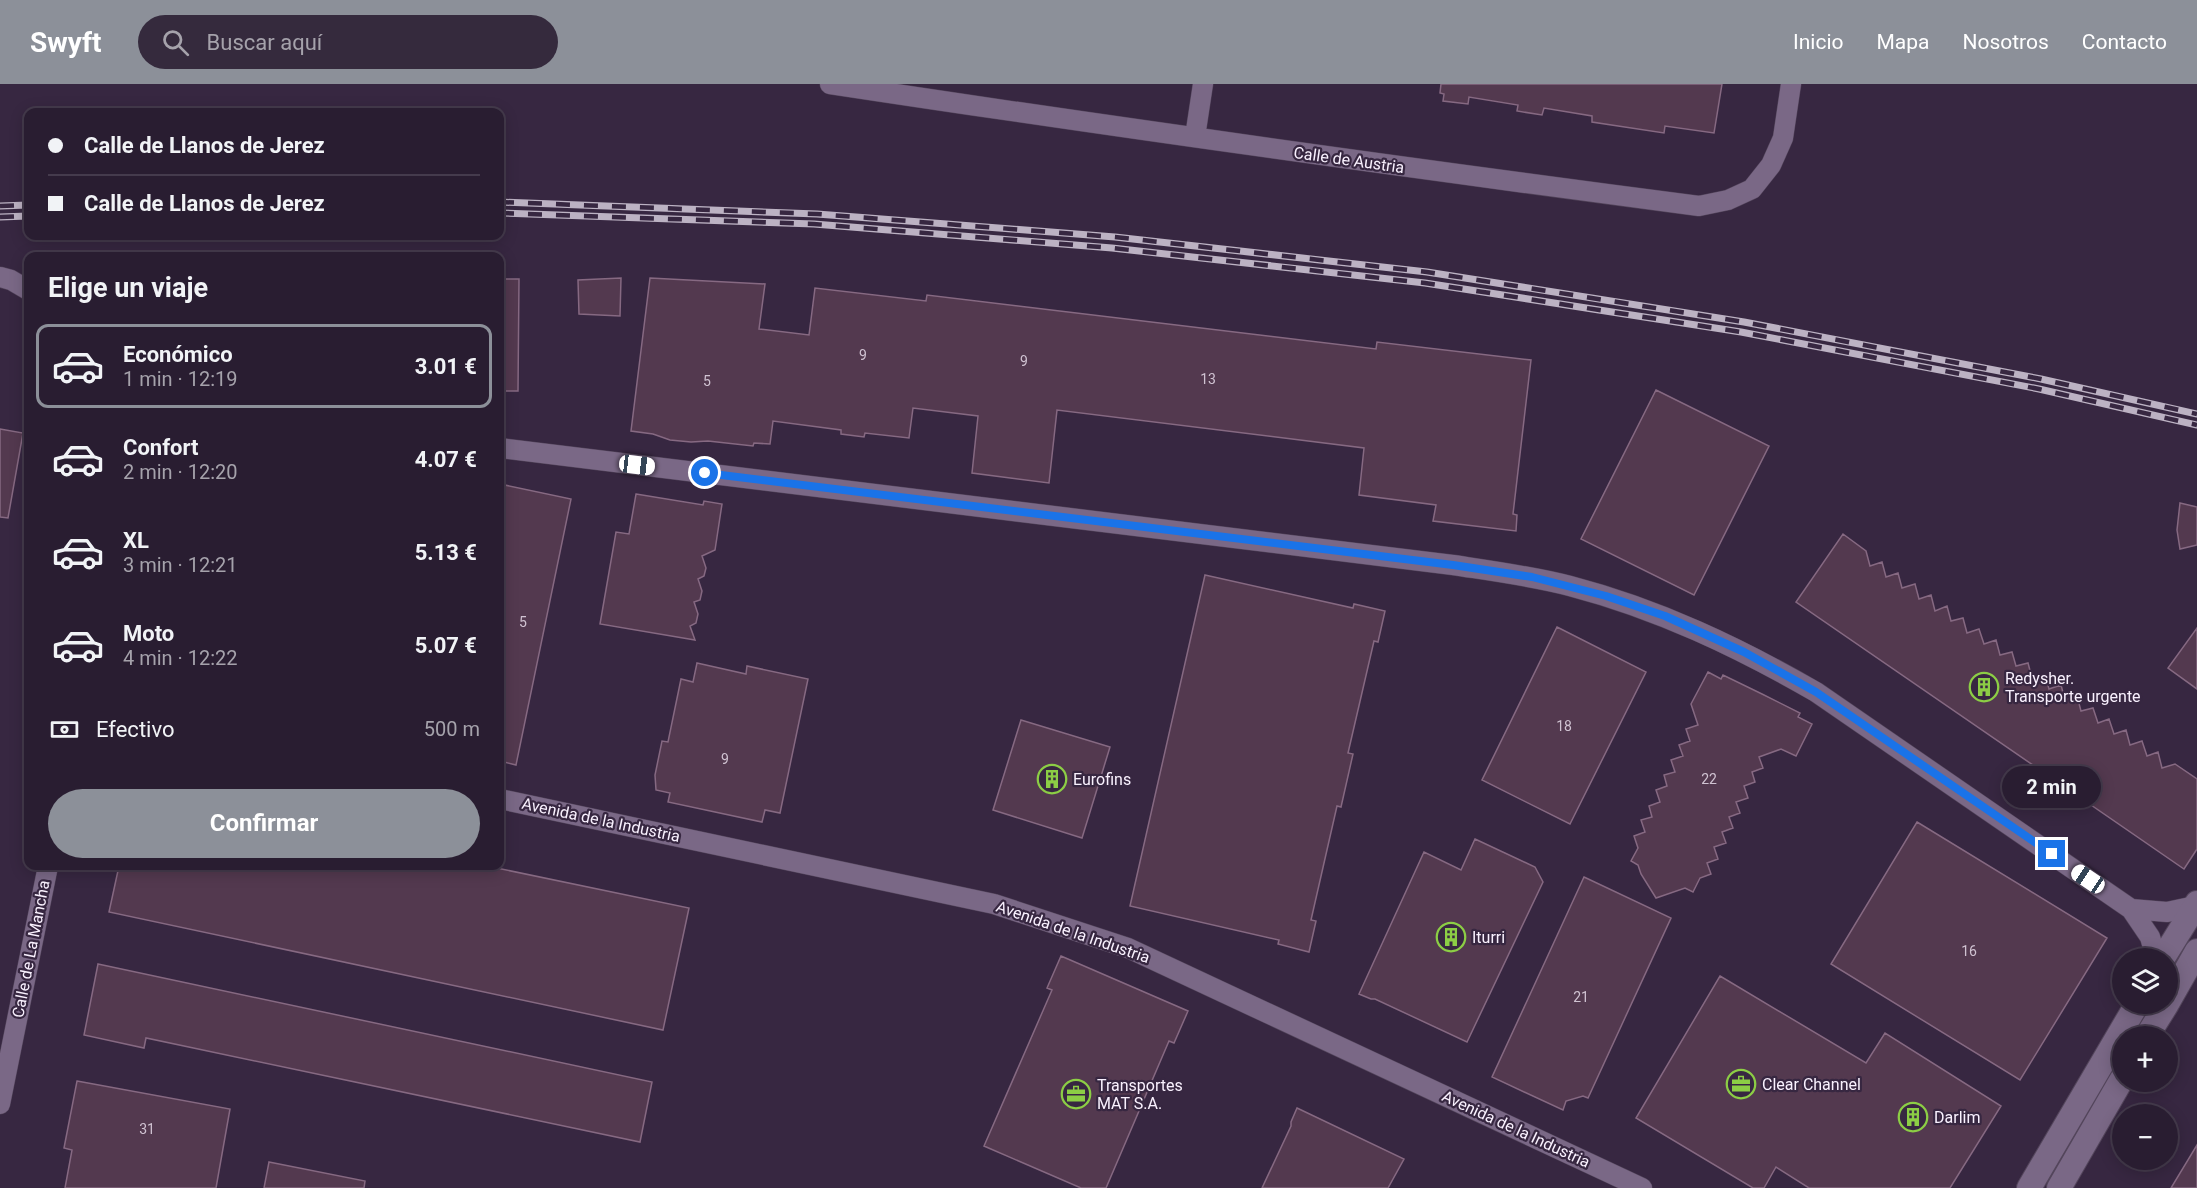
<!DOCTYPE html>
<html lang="es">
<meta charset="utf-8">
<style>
body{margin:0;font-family:Roboto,sans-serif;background:#352a3d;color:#f1f3f6;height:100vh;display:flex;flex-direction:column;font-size:22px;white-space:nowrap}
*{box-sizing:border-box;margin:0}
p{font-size:20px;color:#a5a2ab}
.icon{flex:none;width:33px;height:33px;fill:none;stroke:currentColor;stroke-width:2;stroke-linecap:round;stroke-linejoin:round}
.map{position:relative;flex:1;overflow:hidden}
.details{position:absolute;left:24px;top:168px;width:480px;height:618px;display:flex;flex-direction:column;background:#291d31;border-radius:12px;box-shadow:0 3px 15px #0003,0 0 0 2px #453b4d}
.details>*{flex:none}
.banner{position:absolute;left:24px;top:24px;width:480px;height:132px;border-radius:12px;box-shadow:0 3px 15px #0003,0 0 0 2px #453b4d;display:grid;align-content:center;height:132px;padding:0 24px;background:#291d31}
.buttons{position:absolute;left:2112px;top:864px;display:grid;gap:12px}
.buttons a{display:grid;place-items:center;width:66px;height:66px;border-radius:50%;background:#291d31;box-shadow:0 3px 15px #0003,0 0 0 2px #453b4d;font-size:30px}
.end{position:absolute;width:27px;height:27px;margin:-14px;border:8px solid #1a73e8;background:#fff;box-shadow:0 0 0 3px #fff}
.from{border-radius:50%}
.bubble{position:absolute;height:42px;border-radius:21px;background:#291d31;box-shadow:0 3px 15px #0003,0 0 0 2px #453b4d;font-size:20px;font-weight:700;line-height:42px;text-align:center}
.car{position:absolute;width:18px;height:36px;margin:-18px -9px;border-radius:8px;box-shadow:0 0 4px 2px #0007;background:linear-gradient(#fff 24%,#345 0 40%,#fff 0 76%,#345 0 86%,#fff 0)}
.banner b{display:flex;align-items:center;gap:21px;height:57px;font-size:22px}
.banner b+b{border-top:2px solid #453b4d}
.banner i{width:15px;height:15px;background:#f1f3f6}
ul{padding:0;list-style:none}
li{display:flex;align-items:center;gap:18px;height:84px;margin:0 12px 9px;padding:0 12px;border:3px solid transparent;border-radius:12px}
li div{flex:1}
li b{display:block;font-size:22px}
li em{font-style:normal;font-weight:700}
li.selected{border-color:#8c9099}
li>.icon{width:54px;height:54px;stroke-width:1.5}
h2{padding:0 24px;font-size:27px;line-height:72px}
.pay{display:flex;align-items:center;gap:15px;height:66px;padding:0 24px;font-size:22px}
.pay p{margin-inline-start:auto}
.primary-button{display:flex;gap:12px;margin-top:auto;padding:12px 24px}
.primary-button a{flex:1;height:69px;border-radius:36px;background:#8c9099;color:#fff;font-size:24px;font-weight:700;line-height:69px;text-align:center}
header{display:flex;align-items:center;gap:36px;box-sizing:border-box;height:84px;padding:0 30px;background:#8c9099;color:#fff}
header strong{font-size:28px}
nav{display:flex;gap:33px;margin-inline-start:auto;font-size:21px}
.search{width:420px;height:54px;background:#352a3d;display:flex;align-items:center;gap:15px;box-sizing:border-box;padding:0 21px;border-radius:33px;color:#a5a2ab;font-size:22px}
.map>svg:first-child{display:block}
.building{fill:#53394f;stroke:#866982;stroke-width:1.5}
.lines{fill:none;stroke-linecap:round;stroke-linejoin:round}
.minor-casing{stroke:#53455b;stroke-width:21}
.tertiary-casing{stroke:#53455b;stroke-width:26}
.minor{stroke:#7a6886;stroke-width:20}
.tertiary{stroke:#7a6886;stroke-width:24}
.rail-casing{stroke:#bcb2c3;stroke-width:7}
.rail{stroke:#372741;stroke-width:4.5;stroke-dasharray:14;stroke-linecap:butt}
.route{stroke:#1a73e8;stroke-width:8}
.labels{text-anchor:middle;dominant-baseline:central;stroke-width:4.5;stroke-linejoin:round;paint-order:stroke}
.number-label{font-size:14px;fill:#d0c3d2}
.street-label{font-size:16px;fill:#f9f1fe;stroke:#372741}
.poi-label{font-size:16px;fill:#f9f1fe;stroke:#372741;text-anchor:start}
</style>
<header>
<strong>Swyft</strong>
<div class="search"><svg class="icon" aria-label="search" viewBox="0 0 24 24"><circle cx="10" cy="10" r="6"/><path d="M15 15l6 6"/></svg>Buscar aquí</div>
<nav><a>Inicio</a><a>Mapa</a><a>Nosotros</a><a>Contacto</a></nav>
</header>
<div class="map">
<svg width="2197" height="1104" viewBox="0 0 2197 1104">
<rect width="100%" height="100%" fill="#372741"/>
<path class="building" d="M 1441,0 L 1722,0 L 1714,49 L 1665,42 L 1664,49 L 1592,38 L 1592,32 L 1544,24 L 1542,31 L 1517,27 L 1518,21 L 1469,13 L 1468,20 L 1443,17 L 1444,10 L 1440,9 Z
M 621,194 L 620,232 L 579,230 L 578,196 Z
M 650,194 L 765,200 L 759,245 L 809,251 L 815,204 L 926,217 L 927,211 L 1376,265 L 1377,258 L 1531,276 L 1513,430 L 1517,431 L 1516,447 L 1433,437 L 1436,421 L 1359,411 L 1364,364 L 1057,326 L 1049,399 L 972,389 L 978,332 L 913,324 L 909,354 L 865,349 L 864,353 L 841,350 L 841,346 L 773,337 L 770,360 L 754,359 L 753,362 L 708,357 L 691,358 L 670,356 L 653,350 L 631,347 Z
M 500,195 L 519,195 L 518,307 L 500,307 Z
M 1656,306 L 1769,362 L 1694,511 L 1581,455 Z
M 0,345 L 23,349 L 8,434 L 0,433 Z
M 500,400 L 571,415 L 516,681 L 500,677 Z
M 636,410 L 703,421 L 704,417 L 722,420 L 715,466 L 702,472 L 706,484 L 704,492 L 698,495 L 702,507 L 700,516 L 694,518 L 698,530 L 696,539 L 690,542 L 695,556 L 600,540 L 616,448 L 629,450 Z
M 2180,419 L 2197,423 L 2197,461 L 2180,465 L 2177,446 Z
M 1843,450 L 1866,467 L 1870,482 L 1882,478 L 1886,493 L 1898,489 L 1902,504 L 1915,500 L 1919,515 L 1931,511 L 1935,527 L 1947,522 L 1951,537 L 1963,534 L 1967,549 L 1979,545 L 1984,560 L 1996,556 L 2000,571 L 2012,568 L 2016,582 L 2028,579 L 2032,594 L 2045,590 L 2049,605 L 2061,601 L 2065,616 L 2077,612 L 2081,627 L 2093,624 L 2098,639 L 2109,635 L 2114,650 L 2126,646 L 2130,661 L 2142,657 L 2147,672 L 2158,668 L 2162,684 L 2175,680 L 2197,695 L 2197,765 L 2184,785 L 1796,518 Z
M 1205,491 L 1353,524 L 1354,520 L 1385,527 L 1378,558 L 1374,557 L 1348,669 L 1353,670 L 1341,723 L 1337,722 L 1311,836 L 1316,837 L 1309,868 L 1278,860 L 1279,856 L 1130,822 Z
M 1557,543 L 1646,588 L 1570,740 L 1482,696 Z
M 2197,544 L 2197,605 L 2168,584 Z
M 697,579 L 746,590 L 747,582 L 808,595 L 780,729 L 765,726 L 762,738 L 668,718 L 670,709 L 656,706 L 655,691 L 662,657 L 668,658 L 681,595 L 693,598 Z
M 1708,588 L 1721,595 L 1723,591 L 1762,610 L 1800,629 L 1798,633 L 1812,640 L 1796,672 L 1781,665 L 1759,673 L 1763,684 L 1752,688 L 1755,698 L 1744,702 L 1748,714 L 1736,718 L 1740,729 L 1729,733 L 1733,744 L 1722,748 L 1726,759 L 1714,763 L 1718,775 L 1707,779 L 1711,790 L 1700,794 L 1693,808 L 1685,804 L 1656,814 L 1641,790 L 1638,781 L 1631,777 L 1638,764 L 1634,752 L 1645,748 L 1641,736 L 1652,733 L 1649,722 L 1660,718 L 1656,706 L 1667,702 L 1664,691 L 1675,688 L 1671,676 L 1683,672 L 1679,661 L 1690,657 L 1686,645 L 1698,641 L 1691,620 Z
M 1021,636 L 1110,663 L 1082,754 L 993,726 Z
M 1917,738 L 2107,854 L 2020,996 L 1831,880 Z
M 1475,755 L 1535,783 L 1543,798 L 1467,958 L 1375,915 L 1371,915 L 1359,910 L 1424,768 L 1461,786 Z
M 119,782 L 487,782 L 689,824 L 663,946 L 109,828 Z
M 1584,793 L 1671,834 L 1588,1014 L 1583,1012 L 1566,1017 L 1563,1026 L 1492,993 Z
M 1061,872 L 1188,927 L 1174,959 L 1169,957 L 1106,1104 L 1081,1104 L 984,1062 L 1052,906 L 1047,904 Z
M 98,880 L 652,998 L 640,1058 L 146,954 L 144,964 L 84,951 Z
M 1720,892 L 1866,979 L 1885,949 L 2001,1022 L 1950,1104 L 1809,1104 L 1776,1083 L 1764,1104 L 1753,1104 L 1636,1034 Z
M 77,997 L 230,1025 L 216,1104 L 65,1104 L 72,1066 L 64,1064 Z
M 1297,1024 L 1404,1075 L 1388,1104 L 1262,1104 L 1291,1042 L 1291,1038 Z
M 2197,1061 L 2197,1104 L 2171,1104 Z
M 269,1078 L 365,1097 L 364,1104 L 264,1104 Z"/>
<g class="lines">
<g class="minor-casing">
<path id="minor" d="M 830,0 C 1120,44 1409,84 1699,122 L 1728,116 L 1752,105 L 1771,81 L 1783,54 L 1791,0
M 1195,53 L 1203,0
M 0,193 L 11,196 L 28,206
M 500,364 L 1453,481 C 1492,487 1532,492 1570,502 C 1658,525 1738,563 1816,608 L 2131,825 L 2150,853 L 2156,874
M 500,715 L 994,820 L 1128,864 L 1642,1104
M 2131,825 L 2167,828 L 2195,822
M 0,1020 L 48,782"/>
</g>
<g class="tertiary-casing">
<path id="tertiary" d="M 2163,874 L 2197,819
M 2168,918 L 2197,867
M 2147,952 L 2167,920
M 2029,1104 L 2137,920
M 2059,1104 L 2122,995"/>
</g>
<use href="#minor" class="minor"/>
<use href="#tertiary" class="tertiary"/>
<g class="rail-casing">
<path id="rail" d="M 500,118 L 817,130 L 1115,153 L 1427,188 L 1744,238 L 2041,295 L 2197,330
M 0,122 L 28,121
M 500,129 L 814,140 L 1112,164 L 1425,199 L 1741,248 L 2039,305 L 2197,341
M 0,133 L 28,132"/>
</g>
<use href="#rail" class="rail"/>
</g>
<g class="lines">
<path class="route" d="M 705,389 L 1453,481 L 1532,493 L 1606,512 L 1665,532 L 1744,568 L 1816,608 L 2052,770"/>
</g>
<defs>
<g id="building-ring" transform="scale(1.5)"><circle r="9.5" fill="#372741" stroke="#8cce45" stroke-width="1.5"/><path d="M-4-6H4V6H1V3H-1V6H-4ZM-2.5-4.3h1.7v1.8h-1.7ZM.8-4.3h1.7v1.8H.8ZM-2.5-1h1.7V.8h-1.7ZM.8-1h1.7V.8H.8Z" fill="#8cce45"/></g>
<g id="office-ring" transform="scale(1.5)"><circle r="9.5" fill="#372741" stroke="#8cce45" stroke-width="1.5"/><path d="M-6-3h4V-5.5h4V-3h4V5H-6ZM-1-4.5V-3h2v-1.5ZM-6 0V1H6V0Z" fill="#8cce45"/></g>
</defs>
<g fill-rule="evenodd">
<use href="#building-ring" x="1984" y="603"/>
<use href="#building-ring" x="1052" y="695"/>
<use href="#building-ring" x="1451" y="853"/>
<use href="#office-ring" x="1741" y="1000"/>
<use href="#office-ring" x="1076" y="1010"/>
<use href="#building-ring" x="1913" y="1033"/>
</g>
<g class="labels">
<g class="number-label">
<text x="863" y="271">9</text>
<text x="1024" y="277">9</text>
<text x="1208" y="295">13</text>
<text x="707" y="297">5</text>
<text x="523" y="538">5</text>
<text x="1564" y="642">18</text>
<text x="725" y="675">9</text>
<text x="1709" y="695">22</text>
<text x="1969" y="867">16</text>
<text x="1581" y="913">21</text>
<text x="147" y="1045">31</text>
</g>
<g class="street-label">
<text transform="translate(1349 76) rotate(8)">Calle de Austria</text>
<text transform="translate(601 736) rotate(12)">Avenida de la Industria</text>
<text transform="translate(1073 848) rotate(19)">Avenida de la Industria</text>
<text transform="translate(31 865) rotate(-79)">Calle de La Mancha</text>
<text transform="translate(1516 1045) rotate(25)">Avenida de la Industria</text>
</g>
<g class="poi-label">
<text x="2005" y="594">Redysher.<tspan x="2005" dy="18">Transporte urgente</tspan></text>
<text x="1073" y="695">Eurofins</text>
<text x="1472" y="853">Iturri</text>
<text x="1762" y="1000">Clear Channel</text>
<text x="1097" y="1001">Transportes<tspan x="1097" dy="18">MAT S.A.</tspan></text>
<text x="1934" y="1033">Darlim</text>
</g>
</g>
</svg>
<div class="buttons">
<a><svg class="icon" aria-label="layers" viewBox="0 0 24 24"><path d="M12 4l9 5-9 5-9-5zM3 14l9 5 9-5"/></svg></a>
<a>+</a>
<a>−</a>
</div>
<i class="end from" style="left:705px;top:389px"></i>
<i class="end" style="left:2052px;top:770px"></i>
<div class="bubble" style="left:2002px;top:682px;width:99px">2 min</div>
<i class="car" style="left:637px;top:381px;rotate:97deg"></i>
<i class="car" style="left:2088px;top:795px;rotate:304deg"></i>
<div class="banner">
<b><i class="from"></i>Calle de Llanos de Jerez</b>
<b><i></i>Calle de Llanos de Jerez</b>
</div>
<section class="details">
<h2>Elige un viaje</h2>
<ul>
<li class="selected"><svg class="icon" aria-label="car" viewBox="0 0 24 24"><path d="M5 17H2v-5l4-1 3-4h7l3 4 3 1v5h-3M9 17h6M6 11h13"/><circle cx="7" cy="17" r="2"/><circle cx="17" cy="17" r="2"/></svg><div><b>Económico</b><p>1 min · 12:19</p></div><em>3.01 €</em></li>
<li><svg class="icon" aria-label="car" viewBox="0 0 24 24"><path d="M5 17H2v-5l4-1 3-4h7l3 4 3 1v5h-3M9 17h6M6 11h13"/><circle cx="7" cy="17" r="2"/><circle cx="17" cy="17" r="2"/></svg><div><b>Confort</b><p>2 min · 12:20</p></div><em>4.07 €</em></li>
<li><svg class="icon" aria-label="car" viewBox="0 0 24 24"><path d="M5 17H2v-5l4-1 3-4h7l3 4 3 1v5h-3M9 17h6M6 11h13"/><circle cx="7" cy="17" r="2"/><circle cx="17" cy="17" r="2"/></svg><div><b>XL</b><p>3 min · 12:21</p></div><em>5.13 €</em></li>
<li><svg class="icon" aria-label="car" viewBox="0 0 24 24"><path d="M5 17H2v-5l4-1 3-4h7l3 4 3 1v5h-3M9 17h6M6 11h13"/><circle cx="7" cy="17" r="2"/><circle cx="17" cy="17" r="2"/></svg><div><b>Moto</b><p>4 min · 12:22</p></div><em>5.07 €</em></li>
</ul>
<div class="pay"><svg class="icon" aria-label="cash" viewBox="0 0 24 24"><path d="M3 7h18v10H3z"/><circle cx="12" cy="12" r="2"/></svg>Efectivo<p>500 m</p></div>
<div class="primary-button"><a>Confirmar</a></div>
</section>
</div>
